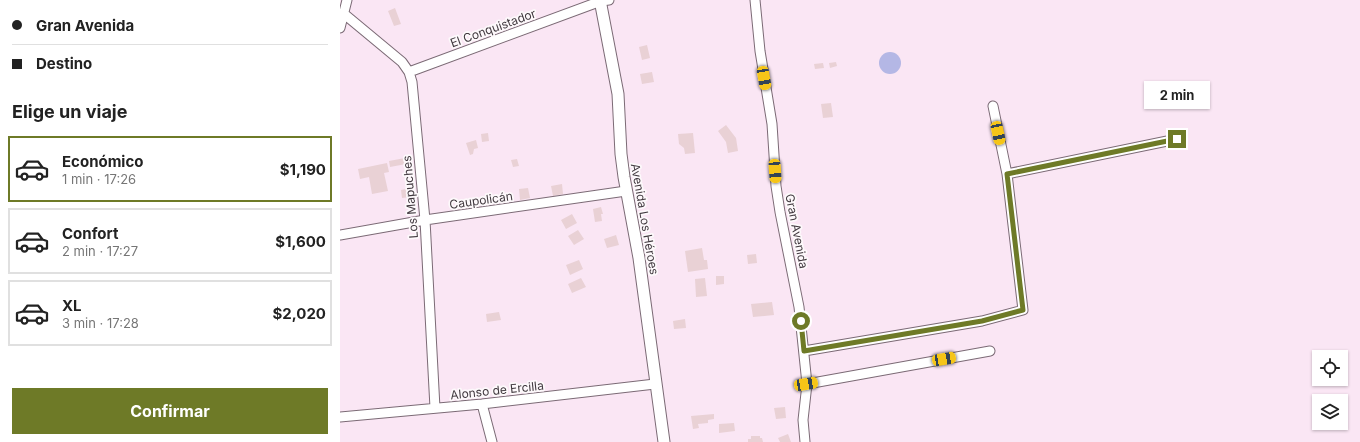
<!DOCTYPE html>
<html lang="es">
<meta charset="utf-8">
<style>
body{margin:0;font-family:Inter,sans-serif;background:#f2f2f2;color:#222;height:100vh;display:flex;flex-direction:column;font-size:15px;white-space:nowrap}
*{box-sizing:border-box;margin:0}
p{font-size:13px;color:#767676}
.icon{flex:none;width:22px;height:22px;fill:none;stroke:currentColor;stroke-width:2;stroke-linecap:round;stroke-linejoin:round}
.map{position:relative;flex:1;overflow:hidden}
.panel{display:flex;flex-direction:column;background:#fff;width:340px}
.panel>*{flex:none}
.hud{display:grid;align-content:center;height:88px;padding:0 12px;background:#fff}
.buttons{position:absolute;left:972px;top:350px;display:grid;gap:8px}
.buttons a{display:grid;place-items:center;width:36px;height:36px;border-radius:0px;background:#fff;box-shadow:0 1px 3px #0004;font-size:20px}
.end{position:absolute;width:18px;height:18px;margin:-9px;border:5px solid #6e7a27;background:#fff;box-shadow:0 0 0 2px #fff}
.from{border-radius:50%}
.bubble{position:absolute;height:28px;border-radius:0px;background:#fff;box-shadow:0 1px 3px #0004;font-size:13px;font-weight:700;line-height:28px;text-align:center}
.car{position:absolute;width:12px;height:24px;margin:-12px -6px;border-radius:5px;box-shadow:0 0 3px 1px #0007;background:linear-gradient(#f5c518 24%,#345 0 40%,#f5c518 0 76%,#345 0 86%,#f5c518 0)}
.hud b{display:flex;align-items:center;gap:14px;height:38px;font-size:15px}
.hud b+b{border-top:1px solid #e0e0e0}
.hud i{width:10px;height:10px;background:#222}
ul{padding:0;list-style:none}
li{display:flex;align-items:center;gap:12px;height:66px;margin:0 8px 6px;padding:0 4px;border:2px solid #e0e0e0;border-radius:0px}
li div{flex:1}
li b{display:block;font-size:15px}
li em{font-style:normal;font-weight:700}
li.current{border-color:#6e7a27}
li>.icon{width:36px;height:36px;stroke-width:1.5}
h2{padding:0 12px;font-size:18px;line-height:48px}
.action{display:flex;gap:8px;margin-top:auto;padding:8px 12px}
.action a{flex:1;height:46px;border-radius:0px;background:#6e7a27;color:#fff;font-size:16px;font-weight:700;line-height:46px;text-align:center}
main{display:flex;flex:1;min-height:0}
.map>svg:first-child{display:block}
.water{fill:#b4b7e5}
.building{fill:#e9d1d5}
.lines{fill:none;stroke-linecap:round;stroke-linejoin:round}
.minor-casing{stroke:#7b6a75;stroke-width:11}
.tertiary-casing{stroke:#7b6a75;stroke-width:13}
.minor{stroke:#fff;stroke-width:9}
.tertiary{stroke:#fff;stroke-width:11}
.route{stroke:#6e7a27;stroke-width:5}
.labels{text-anchor:middle;dominant-baseline:central;stroke-width:3.5;stroke-linejoin:round;paint-order:stroke}
.street-label{font-size:12px;fill:#41393f;stroke:#fdf9fb}
</style>
<main>
<section class="panel">
<div class="hud">
<b><i class="from"></i>Gran Avenida</b>
<b><i></i>Destino</b>
</div>
<h2>Elige un viaje</h2>
<ul>
<li class="current"><svg class="icon" aria-label="car" viewBox="0 0 24 24"><path d="M5 17H2v-5l4-1 3-4h7l3 4 3 1v5h-3M9 17h6M6 11h13"/><circle cx="7" cy="17" r="2"/><circle cx="17" cy="17" r="2"/></svg><div><b>Económico</b><p>1 min · 17:26</p></div><em>$1,190</em></li>
<li><svg class="icon" aria-label="car" viewBox="0 0 24 24"><path d="M5 17H2v-5l4-1 3-4h7l3 4 3 1v5h-3M9 17h6M6 11h13"/><circle cx="7" cy="17" r="2"/><circle cx="17" cy="17" r="2"/></svg><div><b>Confort</b><p>2 min · 17:27</p></div><em>$1,600</em></li>
<li><svg class="icon" aria-label="car" viewBox="0 0 24 24"><path d="M5 17H2v-5l4-1 3-4h7l3 4 3 1v5h-3M9 17h6M6 11h13"/><circle cx="7" cy="17" r="2"/><circle cx="17" cy="17" r="2"/></svg><div><b>XL</b><p>3 min · 17:28</p></div><em>$2,020</em></li>
</ul>
<div class="action"><a>Confirmar</a></div>
</section>
<div class="map">
<svg width="1020" height="442" viewBox="0 0 1020 442">
<rect width="100%" height="100%" fill="#fae6f4"/>
<path class="water" d="M539 63a11 11 0 1 1 22 0a11 11 0 1 1-22 0Z"/>
<path class="building" d="M 55,8 L 61,24 L 54,26 L 48,11 Z
M 307,45 L 310,58 L 302,60 L 299,47 Z
M 496,62 L 497,66 L 490,68 L 489,63 Z
M 483,63 L 484,68 L 475,69 L 474,64 Z
M 312,72 L 314,82 L 302,84 L 300,74 Z
M 491,103 L 493,117 L 483,118 L 481,104 Z
M 386,125 L 396,138 L 398,151 L 388,153 L 386,142 L 378,131 Z
M 148,133 L 149,141 L 142,142 L 141,134 Z
M 353,133 L 355,153 L 345,154 L 344,148 L 339,144 L 338,134 Z
M 136,140 L 138,148 L 134,149 L 133,154 L 130,155 L 126,143 Z
M 65,158 L 66,164 L 50,167 L 49,161 Z
M 177,159 L 179,166 L 173,167 L 171,160 Z
M 47,163 L 49,172 L 44,173 L 48,191 L 32,194 L 29,177 L 20,179 L 18,169 Z
M 222,184 L 223,194 L 213,196 L 211,186 Z
M 70,188 L 71,197 L 62,198 L 61,190 Z
M 188,188 L 190,198 L 180,200 L 179,189 Z
M 261,207 L 263,214 L 261,214 L 262,221 L 255,222 L 253,209 Z
M 232,214 L 237,223 L 226,229 L 221,220 Z
M 238,230 L 244,239 L 234,245 L 228,236 Z
M 276,235 L 279,245 L 267,248 L 264,239 Z
M 362,248 L 364,260 L 367,260 L 368,269 L 348,272 L 345,251 Z
M 416,254 L 417,263 L 408,264 L 407,255 Z
M 239,260 L 243,269 L 230,275 L 226,265 Z
M 376,276 L 384,276 L 384,284 L 376,285 Z
M 241,278 L 246,287 L 232,293 L 228,284 Z
M 365,278 L 367,296 L 356,297 L 355,279 Z
M 432,302 L 434,315 L 413,317 L 411,304 Z
M 159,312 L 161,320 L 147,322 L 146,314 Z
M 345,319 L 346,328 L 334,329 L 333,321 Z
M 445,407 L 446,418 L 436,419 L 434,408 Z
M 374,414 L 374,419 L 368,420 L 368,423 L 358,424 L 359,428 L 353,429 L 351,416 Z
M 394,423 L 395,431 L 379,433 L 379,424 Z
M 448,434 L 451,442 L 440,442 L 438,438 Z
M 411,436 L 420,436 L 420,438 L 422,438 L 423,442 L 408,442 L 408,439 L 411,439 Z"/>
<g class="lines">
<g class="minor-casing">
<path id="minor" d="M 415,0 L 420,51 L 432,124 L 436,186 L 440,212 L 459,307 L 467,384 L 463,420 L 465,442
M 3,13 L 62,62 L 69,72 L 72,82 L 85,220 L 95,408
M 0,28 L 7,0
M 69,72 L 261,1 L 269,0
M 667,174 L 837,139
M 0,235 L 85,220 L 286,191
M 464,351 L 642,321 L 683,310 L 667,174 L 653,106
M 467,384 L 650,351
M 142,404 L 152,442
M 0,417 L 142,404 L 315,384"/>
</g>
<g class="tertiary-casing">
<path id="tertiary" d="M 260,0 L 278,94 L 281,154 L 284,177 L 299,258 L 324,442"/>
</g>
<use href="#minor" class="minor"/>
<use href="#tertiary" class="tertiary"/>
</g>
<g class="lines">
<path class="route" d="M 461,321 L 464,351 L 642,321 L 683,310 L 667,174 L 837,139"/>
</g>
<g class="labels">
<g class="street-label">
<text transform="translate(153 28) rotate(-20)">El Conquistador</text>
<text transform="translate(70 197) rotate(-95)">Los Mapuches</text>
<text transform="translate(141 200) rotate(-8)">Caupolicán</text>
<text transform="translate(305 219) rotate(80)">Avenida Los Héroes</text>
<text transform="translate(457 231) rotate(79)">Gran Avenida</text>
<text transform="translate(157 390) rotate(-6)">Alonso de Ercilla</text>
</g>
</g>
</svg>
<div class="buttons">
<a><svg class="icon" aria-label="locate" viewBox="0 0 24 24"><circle cx="12" cy="12" r="6"/><path d="M12 2v4M12 18v4M2 12h4M18 12h4"/></svg></a>
<a><svg class="icon" aria-label="layers" viewBox="0 0 24 24"><path d="M12 4l9 5-9 5-9-5zM3 14l9 5 9-5"/></svg></a>
</div>
<i class="end from" style="left:461px;top:321px"></i>
<i class="end" style="left:837px;top:139px"></i>
<div class="bubble" style="left:804px;top:81px;width:66px">2 min</div>
<i class="car" style="left:424px;top:78px;rotate:170deg"></i>
<i class="car" style="left:658px;top:133px;rotate:168deg"></i>
<i class="car" style="left:435px;top:171px;rotate:176deg"></i>
<i class="car" style="left:604px;top:359px;rotate:80deg"></i>
<i class="car" style="left:466px;top:384px;rotate:80deg"></i>
</div>
</main>
